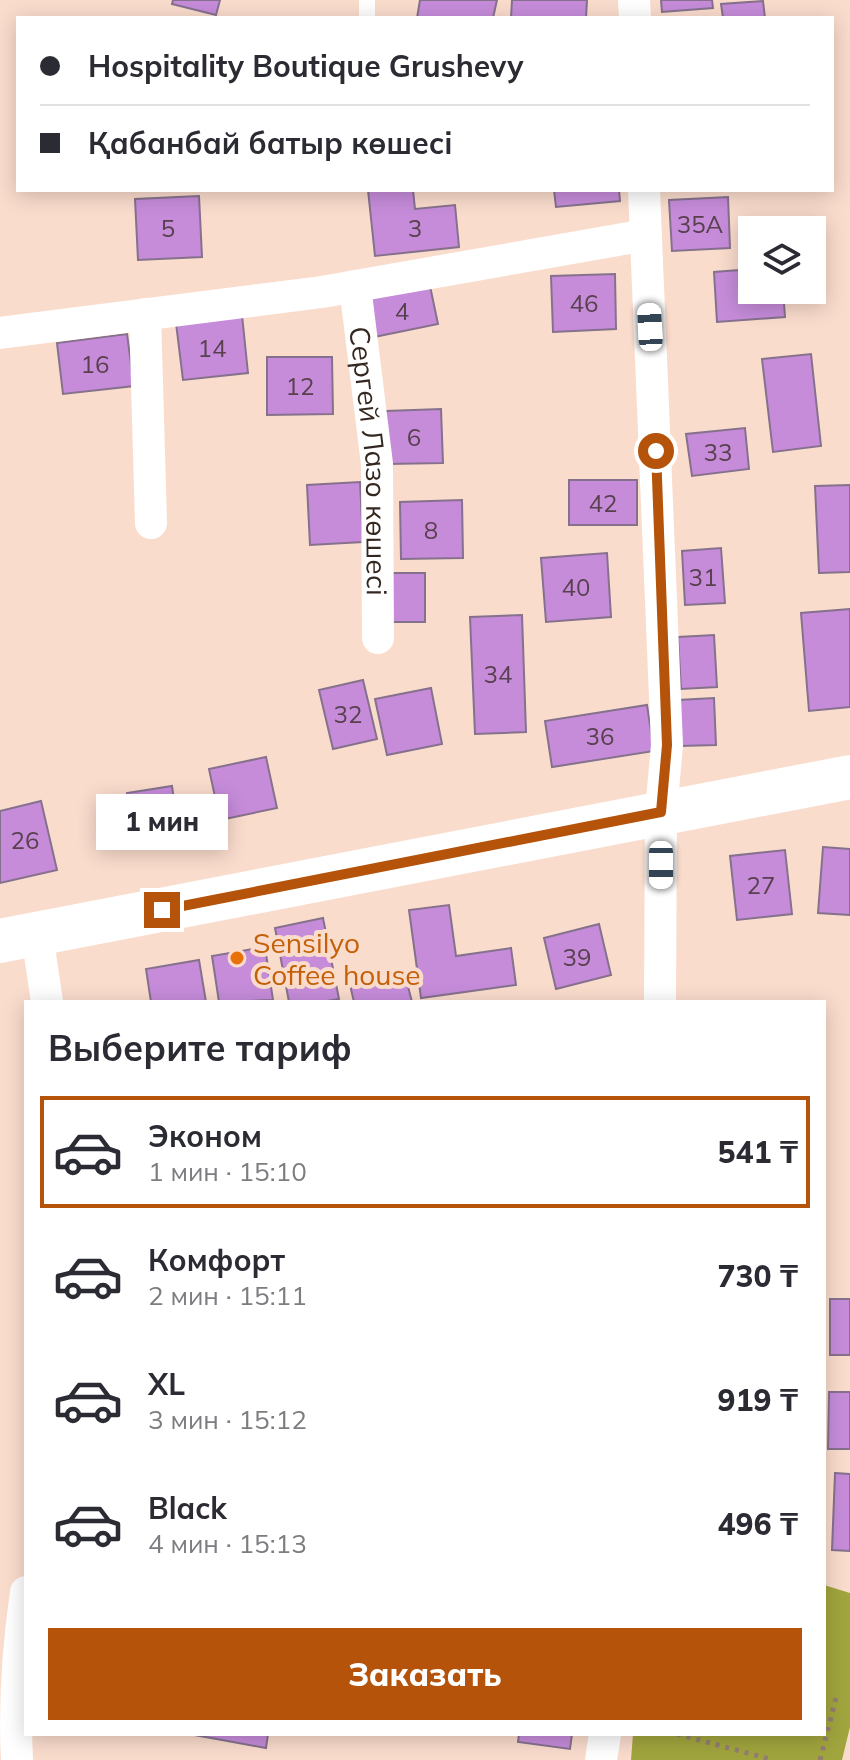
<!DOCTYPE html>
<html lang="ru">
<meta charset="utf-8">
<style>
body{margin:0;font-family:Mulish,sans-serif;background:#f2f2f3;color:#2b2b33;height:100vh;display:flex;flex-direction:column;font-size:30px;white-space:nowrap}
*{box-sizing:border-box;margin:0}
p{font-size:26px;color:#7c7c81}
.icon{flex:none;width:44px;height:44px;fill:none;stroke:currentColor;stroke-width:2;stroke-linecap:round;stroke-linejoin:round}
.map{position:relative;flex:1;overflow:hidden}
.sheet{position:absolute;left:24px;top:1000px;width:802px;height:736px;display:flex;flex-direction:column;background:#fff;border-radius:0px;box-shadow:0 4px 20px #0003}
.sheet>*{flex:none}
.banner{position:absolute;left:16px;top:16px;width:818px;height:176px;border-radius:0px;box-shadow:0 4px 20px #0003;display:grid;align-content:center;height:176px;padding:0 24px;background:#fff}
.controls{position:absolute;left:738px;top:216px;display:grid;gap:16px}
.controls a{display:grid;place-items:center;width:88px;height:88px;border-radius:0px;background:#fff;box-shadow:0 4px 20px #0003;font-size:40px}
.end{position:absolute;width:36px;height:36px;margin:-18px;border:10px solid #b45309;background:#fff;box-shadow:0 0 0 4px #fff}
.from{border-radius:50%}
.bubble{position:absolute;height:56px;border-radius:0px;background:#fff;box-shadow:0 4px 20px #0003;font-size:26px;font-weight:800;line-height:56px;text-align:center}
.car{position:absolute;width:24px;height:48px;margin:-24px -12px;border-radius:10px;box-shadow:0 0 6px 2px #0007;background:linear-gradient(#fff 24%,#345 0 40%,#fff 0 76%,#345 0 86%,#fff 0)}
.banner b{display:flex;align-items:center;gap:28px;height:76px;font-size:30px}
.banner b+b{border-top:2px solid #e1e1e2}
.banner i{width:20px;height:20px;background:#2b2b33}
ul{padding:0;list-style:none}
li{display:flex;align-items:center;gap:24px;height:112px;margin:0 16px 12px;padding:0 8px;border:4px solid transparent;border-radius:0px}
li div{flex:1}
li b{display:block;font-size:30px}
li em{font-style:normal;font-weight:800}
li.on{border-color:#b45309}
li>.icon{width:72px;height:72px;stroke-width:1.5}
h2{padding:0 24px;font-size:36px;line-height:96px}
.cta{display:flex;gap:16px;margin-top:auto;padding:16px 24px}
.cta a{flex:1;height:92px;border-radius:0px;background:#b45309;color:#fff;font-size:32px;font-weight:800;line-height:92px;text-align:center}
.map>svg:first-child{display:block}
.forest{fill:#a1a53e}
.building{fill:#c68cda;stroke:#86718d;stroke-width:2}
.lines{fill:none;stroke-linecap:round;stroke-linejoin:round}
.path{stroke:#947e73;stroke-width:5;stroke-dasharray:4 6;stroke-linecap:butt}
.lane{stroke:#fff;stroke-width:16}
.street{stroke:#fff;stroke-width:32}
.secondary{stroke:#fff;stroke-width:44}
.route{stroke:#b45309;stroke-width:10}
.food-dot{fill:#e8710a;stroke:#fadccd;stroke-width:3}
.labels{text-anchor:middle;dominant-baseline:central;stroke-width:8;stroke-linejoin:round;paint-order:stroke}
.number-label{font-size:24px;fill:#58404e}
.street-label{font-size:28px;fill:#342720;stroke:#fadccd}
.food-label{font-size:28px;fill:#c56008;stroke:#fadccd;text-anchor:start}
</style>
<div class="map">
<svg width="850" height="1760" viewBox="0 0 850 1760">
<rect width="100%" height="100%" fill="#fadccd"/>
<path class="forest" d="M 824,1585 L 850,1593 L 850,1727 L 842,1760 L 631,1760 L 633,1734 L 824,1734 Z"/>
<path class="building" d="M 173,0 L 220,0 L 216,15 L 172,4 Z
M 420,0 L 497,0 L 493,18 L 417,18 Z
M 512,0 L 587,0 L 586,18 L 511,18 Z
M 661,0 L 712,0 L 713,8 L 662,12 Z
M 763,1 L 765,18 L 723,18 L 721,4 Z
M 368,190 L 413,190 L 415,209 L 455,205 L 459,247 L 375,256 Z
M 554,190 L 619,190 L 620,201 L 556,207 Z
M 199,196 L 202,257 L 138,260 L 135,199 Z
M 728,197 L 730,248 L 672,251 L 669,200 Z
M 752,269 L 752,290 L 783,290 L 785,317 L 717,322 L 714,272 Z
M 615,274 L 616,329 L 553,332 L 551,276 Z
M 430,286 L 438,324 L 374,337 L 367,298 Z
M 242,315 L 248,373 L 183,380 L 176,323 Z
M 127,334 L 134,386 L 63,394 L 57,343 Z
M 811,354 L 821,446 L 773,452 L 762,359 Z
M 267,357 L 332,357 L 333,414 L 267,415 Z
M 441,409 L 443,463 L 387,464 L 386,411 Z
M 745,428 L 749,469 L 692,476 L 686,434 Z
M 569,480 L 637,480 L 637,525 L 569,525 Z
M 360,482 L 363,542 L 310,545 L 307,485 Z
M 850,485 L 850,572 L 819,573 L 815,486 Z
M 462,500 L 463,558 L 401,559 L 400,502 Z
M 721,548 L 725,603 L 685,605 L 682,551 Z
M 607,553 L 611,617 L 546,622 L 541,558 Z
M 389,573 L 425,573 L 425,622 L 388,622 Z
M 850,609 L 850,707 L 809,711 L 801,613 Z
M 522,615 L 526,732 L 475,734 L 470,617 Z
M 714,635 L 717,687 L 681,689 L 678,637 Z
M 363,680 L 377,739 L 333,749 L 319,690 Z
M 431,688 L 442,744 L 387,755 L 375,699 Z
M 714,698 L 716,745 L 680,746 L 678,700 Z
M 647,705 L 654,751 L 552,767 L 545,721 Z
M 266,757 L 277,808 L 220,820 L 209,769 Z
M 172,786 L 179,837 L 135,844 L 127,793 Z
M 41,801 L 57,870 L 0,883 L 0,811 Z
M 823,847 L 850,849 L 850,915 L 818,913 Z
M 785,850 L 792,914 L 737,920 L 730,856 Z
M 449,905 L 456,956 L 511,948 L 516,985 L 421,998 L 409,910 Z
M 323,918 L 339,999 L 321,1002 L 289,1002 L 275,928 Z
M 599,924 L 611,975 L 556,989 L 544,938 Z
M 265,947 L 273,1000 L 219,1002 L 212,956 Z
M 199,960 L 206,1002 L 151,1002 L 146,969 Z
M 404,971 L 412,1002 L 354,1002 L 350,985 Z
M 830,1299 L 850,1299 L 850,1355 L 830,1355 Z
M 829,1392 L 850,1392 L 850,1449 L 828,1449 Z
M 835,1473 L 850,1474 L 850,1551 L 832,1550 Z
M 189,1734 L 268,1734 L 266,1748 Z
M 519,1734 L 572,1734 L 570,1749 L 518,1742 Z"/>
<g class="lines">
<path class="path" d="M 677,1734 L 773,1760
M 820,1760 L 837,1694"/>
<path class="lane" d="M 367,0 L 367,18"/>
<g class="street">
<path d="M 634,0 L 635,18"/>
<path d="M 644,190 L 667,745 L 661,812 L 660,1002"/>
<path id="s1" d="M 355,286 L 377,464 L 378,638"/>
<path d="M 145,314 L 151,523"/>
<path d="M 0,333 L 322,292 L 646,235"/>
<path d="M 37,934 L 47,1002"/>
<path d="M 17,1760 C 14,1703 18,1648 26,1592"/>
<path d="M 601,1760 L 605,1734"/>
</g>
<path class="secondary" d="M 0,941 L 850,777"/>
</g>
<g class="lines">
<path class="route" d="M 162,910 L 661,812 L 667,745 L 656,451"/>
</g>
<circle class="food-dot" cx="237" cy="958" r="8"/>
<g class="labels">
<g class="number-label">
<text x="700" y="224">35А</text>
<text x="168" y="228">5</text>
<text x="415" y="228">3</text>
<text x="584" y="303">46</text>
<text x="402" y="311">4</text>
<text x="212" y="348">14</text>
<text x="95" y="364">16</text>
<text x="300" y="386">12</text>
<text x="414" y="437">6</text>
<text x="718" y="452">33</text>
<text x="603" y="503">42</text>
<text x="431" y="530">8</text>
<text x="703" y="577">31</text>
<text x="576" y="587">40</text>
<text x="498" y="674">34</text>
<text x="348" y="714">32</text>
<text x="600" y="736">36</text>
<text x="25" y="840">26</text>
<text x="761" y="885">27</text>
<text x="577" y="957">39</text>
</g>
<g class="street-label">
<text stroke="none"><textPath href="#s1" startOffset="176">Сергей Лазо көшесі</textPath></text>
</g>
<g class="food-label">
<text x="253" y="942">Sensilyo<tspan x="253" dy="32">Coffee house</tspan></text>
</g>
</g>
</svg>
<div class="controls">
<a><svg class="icon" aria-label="layers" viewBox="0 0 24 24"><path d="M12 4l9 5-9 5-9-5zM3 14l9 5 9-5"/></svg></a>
</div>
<i class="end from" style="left:656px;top:451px"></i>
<i class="end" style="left:162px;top:910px"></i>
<div class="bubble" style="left:96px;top:794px;width:132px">1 мин</div>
<i class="car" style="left:650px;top:327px;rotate:357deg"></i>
<i class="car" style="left:661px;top:865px;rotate:180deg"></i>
<div class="banner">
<b><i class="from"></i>Hospitality Boutique Grushevy</b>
<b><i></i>Қабанбай батыр көшесі</b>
</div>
<section class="sheet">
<h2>Выберите тариф</h2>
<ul>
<li class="on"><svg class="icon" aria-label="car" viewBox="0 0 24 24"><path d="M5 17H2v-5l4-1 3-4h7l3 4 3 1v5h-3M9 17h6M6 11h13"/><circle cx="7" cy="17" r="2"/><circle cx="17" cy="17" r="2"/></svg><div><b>Эконом</b><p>1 мин · 15:10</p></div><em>541 ₸</em></li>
<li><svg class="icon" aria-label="car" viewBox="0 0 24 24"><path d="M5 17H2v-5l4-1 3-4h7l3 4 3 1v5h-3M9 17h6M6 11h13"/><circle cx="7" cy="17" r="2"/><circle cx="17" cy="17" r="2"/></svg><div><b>Комфорт</b><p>2 мин · 15:11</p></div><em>730 ₸</em></li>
<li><svg class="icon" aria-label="car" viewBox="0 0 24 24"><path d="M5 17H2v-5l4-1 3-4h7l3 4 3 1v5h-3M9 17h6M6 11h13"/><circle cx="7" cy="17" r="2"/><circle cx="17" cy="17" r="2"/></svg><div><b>XL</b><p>3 мин · 15:12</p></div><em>919 ₸</em></li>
<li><svg class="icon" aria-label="car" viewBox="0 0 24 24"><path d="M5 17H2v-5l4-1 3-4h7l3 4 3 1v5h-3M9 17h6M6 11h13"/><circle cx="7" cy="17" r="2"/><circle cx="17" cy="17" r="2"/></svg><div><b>Black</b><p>4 мин · 15:13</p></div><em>496 ₸</em></li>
</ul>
<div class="cta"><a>Заказать</a></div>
</section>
</div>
